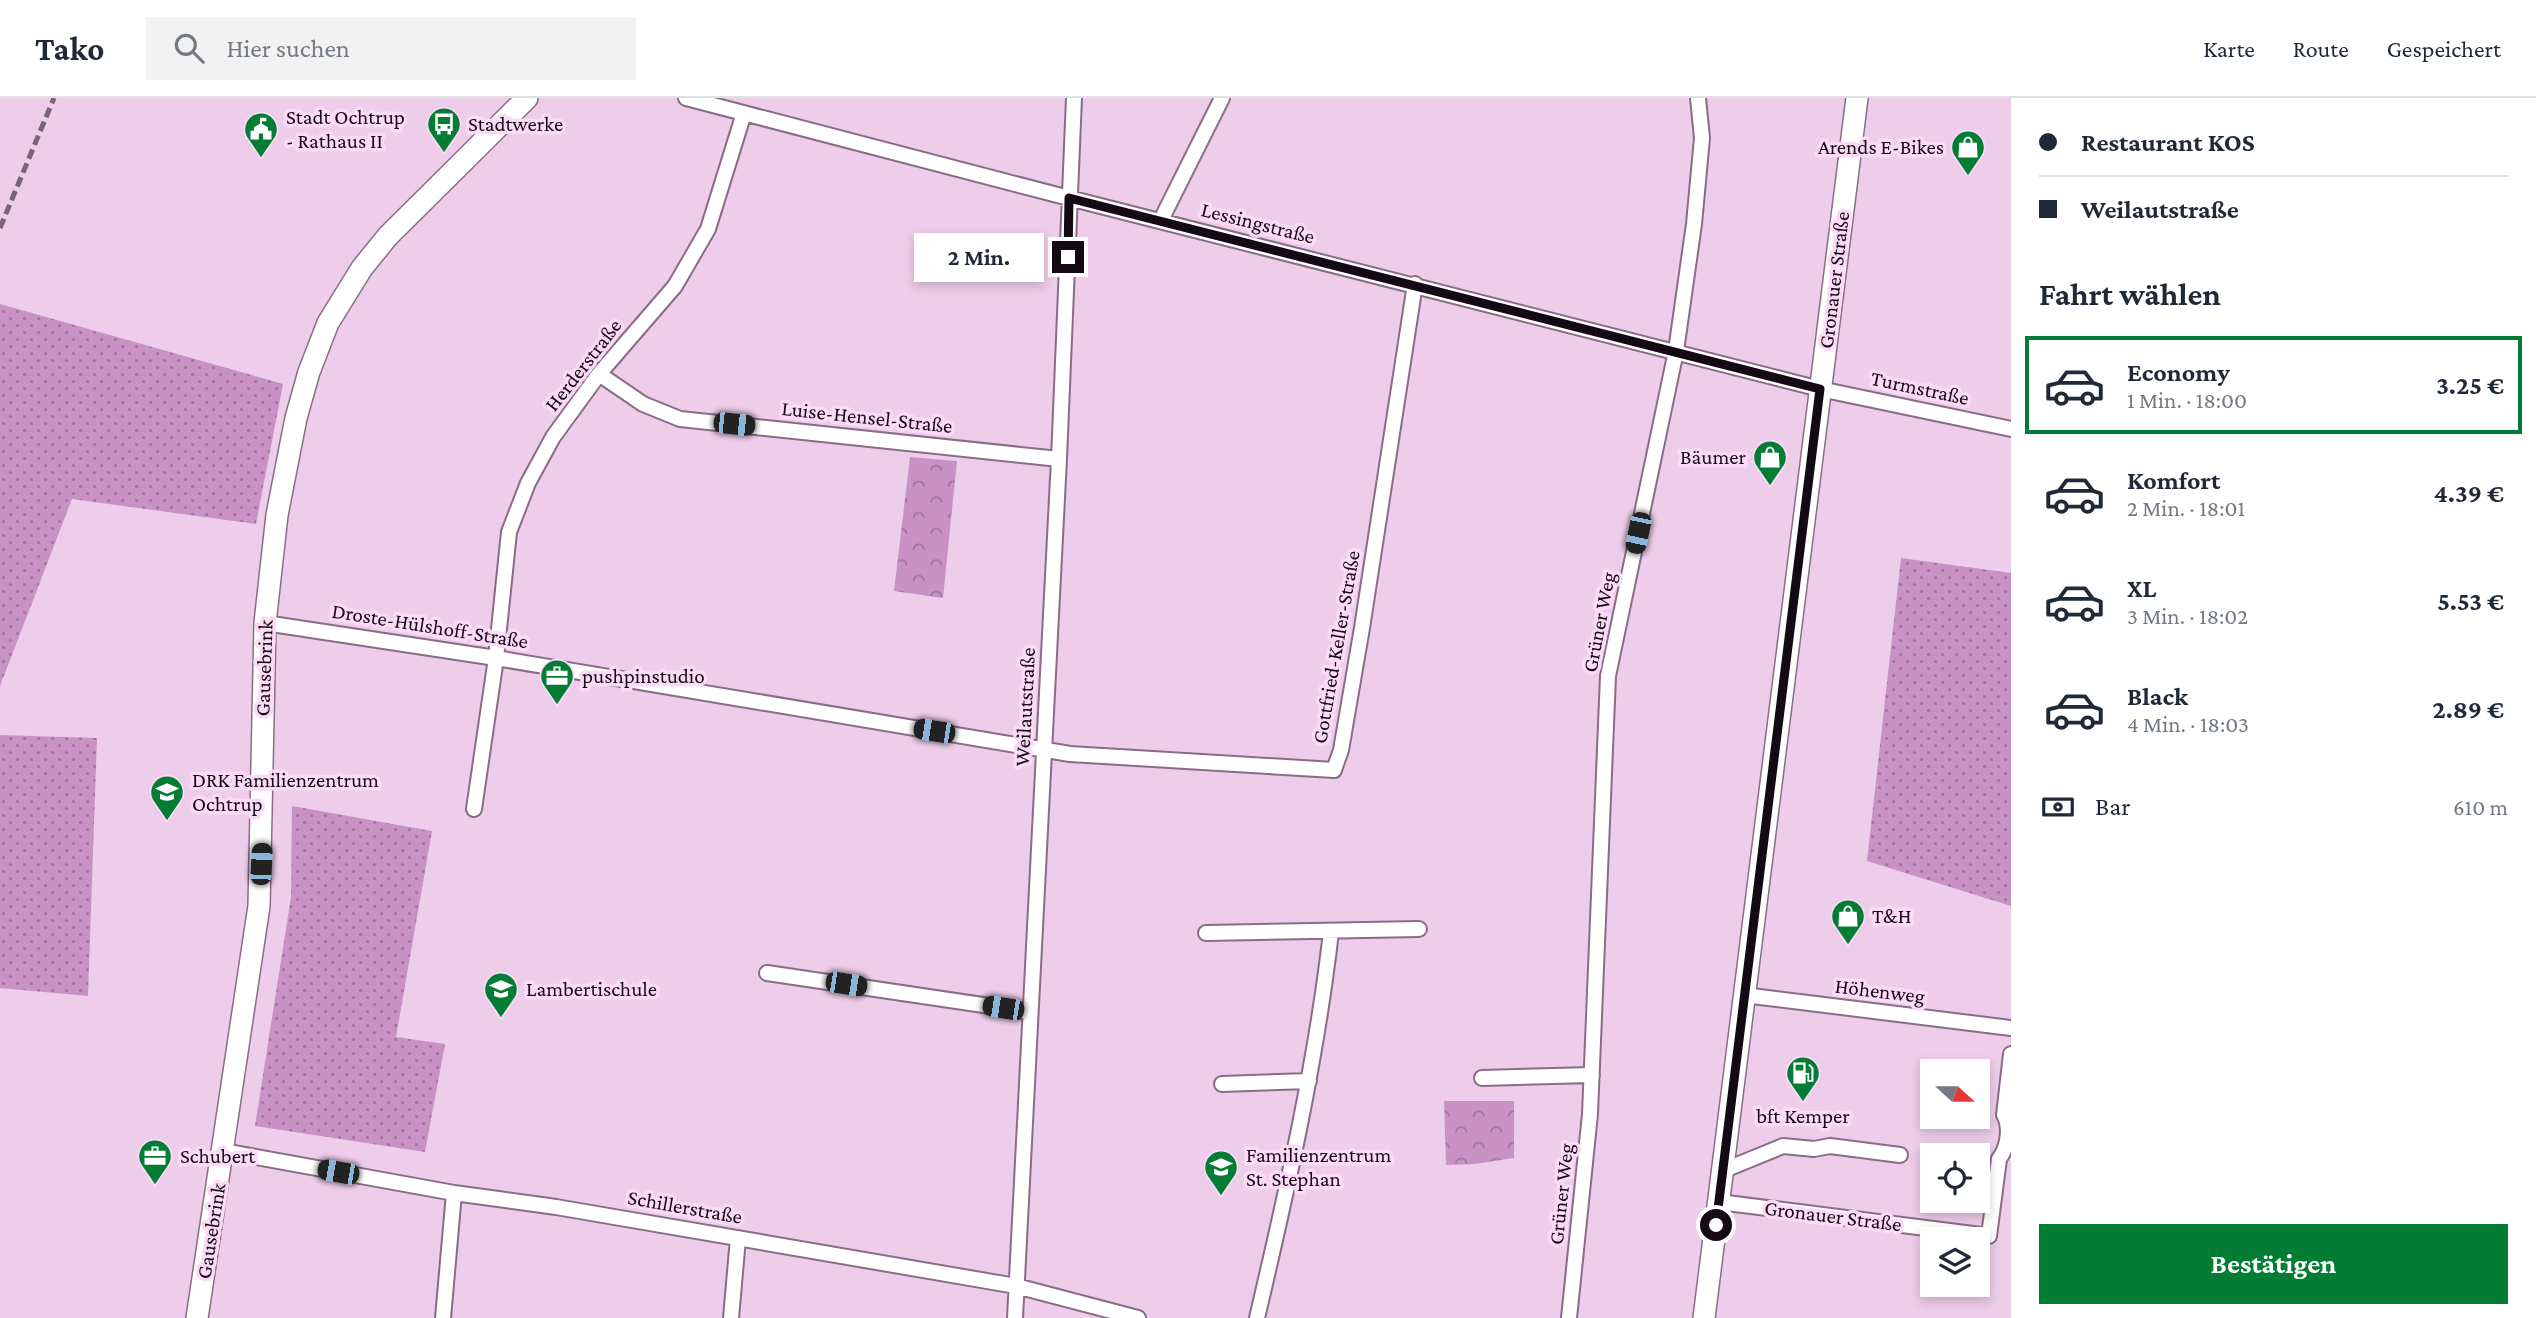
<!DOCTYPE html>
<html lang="de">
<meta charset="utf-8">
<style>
body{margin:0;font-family:"Crimson Pro",serif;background:#f2f2f3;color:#1f2937;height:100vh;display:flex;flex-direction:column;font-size:26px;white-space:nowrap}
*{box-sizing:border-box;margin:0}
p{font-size:23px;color:#747a83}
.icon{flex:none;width:38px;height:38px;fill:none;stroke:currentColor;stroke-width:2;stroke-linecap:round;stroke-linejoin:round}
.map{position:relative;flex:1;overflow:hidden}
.details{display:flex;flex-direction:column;background:#fff;width:525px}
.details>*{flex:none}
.hud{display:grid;align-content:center;height:154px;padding:0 28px;background:#fff}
.needle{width:46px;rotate:111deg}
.tools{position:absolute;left:1920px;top:961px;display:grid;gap:14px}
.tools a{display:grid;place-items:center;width:70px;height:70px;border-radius:0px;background:#fff;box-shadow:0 4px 10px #0003;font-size:35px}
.end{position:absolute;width:32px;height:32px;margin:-16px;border:9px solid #140a14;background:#fff;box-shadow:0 0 0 4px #fff}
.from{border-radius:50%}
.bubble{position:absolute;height:49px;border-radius:0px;background:#fff;box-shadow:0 4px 10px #0003;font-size:23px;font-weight:700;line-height:49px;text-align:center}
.car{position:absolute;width:21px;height:42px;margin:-21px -10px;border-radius:9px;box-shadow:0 0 5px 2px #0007;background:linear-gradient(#222 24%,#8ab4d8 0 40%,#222 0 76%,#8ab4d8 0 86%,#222 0)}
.hud b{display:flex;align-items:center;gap:24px;height:66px;font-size:26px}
.hud b+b{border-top:2px solid #e0e1e3}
.hud i{width:18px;height:18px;background:#1f2937}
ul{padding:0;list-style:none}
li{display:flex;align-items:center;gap:21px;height:98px;margin:0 14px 10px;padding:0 14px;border:4px solid transparent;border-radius:0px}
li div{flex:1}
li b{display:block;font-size:26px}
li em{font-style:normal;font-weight:700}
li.selected{border-color:#037d34}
li>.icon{width:63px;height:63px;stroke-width:1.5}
h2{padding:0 28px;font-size:32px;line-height:84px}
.pay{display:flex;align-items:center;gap:18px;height:77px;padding:0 28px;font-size:26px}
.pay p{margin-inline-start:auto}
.cta{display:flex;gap:14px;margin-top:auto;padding:14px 28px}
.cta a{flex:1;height:80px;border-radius:0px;background:#037d34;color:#fff;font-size:28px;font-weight:700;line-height:80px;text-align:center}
header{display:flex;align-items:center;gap:42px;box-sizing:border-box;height:98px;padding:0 35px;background:#fff;border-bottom:2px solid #e0e1e3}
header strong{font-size:33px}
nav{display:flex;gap:38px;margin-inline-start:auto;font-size:24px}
.search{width:490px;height:63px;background:#f2f2f3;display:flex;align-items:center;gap:18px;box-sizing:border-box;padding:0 24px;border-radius:0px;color:#747a83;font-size:26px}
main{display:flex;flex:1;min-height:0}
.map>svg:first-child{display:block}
.grass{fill:url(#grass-dots)}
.forest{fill:url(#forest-crowns)}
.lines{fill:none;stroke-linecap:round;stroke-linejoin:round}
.minor-casing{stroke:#896d87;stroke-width:18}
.secondary-casing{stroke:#896d87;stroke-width:24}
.minor{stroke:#fff;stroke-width:14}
.secondary{stroke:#fff;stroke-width:21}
.rail{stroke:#786477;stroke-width:5;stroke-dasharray:10 5;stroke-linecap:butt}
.route{stroke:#140a14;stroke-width:9}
.labels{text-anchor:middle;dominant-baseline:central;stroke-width:7;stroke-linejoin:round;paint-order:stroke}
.poi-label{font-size:21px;fill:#140a14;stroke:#fbdaf7;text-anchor:start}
.street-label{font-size:21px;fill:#140a14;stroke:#fbdaf7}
</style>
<header>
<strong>Tako</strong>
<div class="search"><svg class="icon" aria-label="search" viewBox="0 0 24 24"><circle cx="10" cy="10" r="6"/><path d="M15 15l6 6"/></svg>Hier suchen</div>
<nav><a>Karte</a><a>Route</a><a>Gespeichert</a></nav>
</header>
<main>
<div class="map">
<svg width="2011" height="1220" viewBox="0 0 2011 1220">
<defs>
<pattern id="grass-dots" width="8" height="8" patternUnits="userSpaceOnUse" patternTransform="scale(1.75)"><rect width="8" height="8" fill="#c892c4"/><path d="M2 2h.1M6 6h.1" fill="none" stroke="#a1759e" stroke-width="1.8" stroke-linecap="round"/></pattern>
<pattern id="forest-crowns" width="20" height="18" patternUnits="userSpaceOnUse" patternTransform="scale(1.75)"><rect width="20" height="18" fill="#c892c4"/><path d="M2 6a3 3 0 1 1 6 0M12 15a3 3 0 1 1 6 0" fill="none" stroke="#a1759e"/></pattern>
</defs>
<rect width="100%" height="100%" fill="#edcdea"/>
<path class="grass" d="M 0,206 L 283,286 L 256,426 L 72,401 L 0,588 Z
M 1901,460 L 2011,475 L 2011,808 L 1867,763 Z
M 0,637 L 97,640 L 88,898 L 0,890 Z
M 292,708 L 432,733 L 396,939 L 445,946 L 425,1054 L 255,1028 L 291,799 Z"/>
<path class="forest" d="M 910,359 L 957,363 L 943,500 L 894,493 Z
M 1444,1003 L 1514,1003 L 1514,1060 L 1475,1066 L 1446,1067 Z"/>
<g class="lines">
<g class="minor-casing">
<path id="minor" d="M 686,0 L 1069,100 L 1820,291 L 2011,331
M 1161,122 L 1222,0
M 599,276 L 643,306 L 680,321 L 1059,361
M 265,525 L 496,560 L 1070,656 L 1334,672 L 1341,652 L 1362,530 L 1415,186
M 474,711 L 496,560 L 509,434 L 528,385 L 553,339 L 599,276 L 675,188 L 708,131 L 744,15
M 1206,835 L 1419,831
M 767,875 L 1030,914
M 1744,897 L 2011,930
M 1482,980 L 1592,977
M 1222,986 L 1309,983
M 223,1053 L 454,1095 L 556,1109 L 1016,1188 L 1138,1220
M 1722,1073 L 1783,1048 L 1814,1051 L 1830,1048 L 1900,1057
M 1719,1104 L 1989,1138 L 1999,1061 C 2008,1049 2011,1029 2004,1017 L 2011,956
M 443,1220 L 454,1095
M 731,1220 L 738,1140
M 1015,1220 L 1059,361 L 1074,0
M 1257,1220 C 1287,1092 1316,965 1331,834
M 1569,1220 L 1590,1016 L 1608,578 L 1676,253 L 1694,126 L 1702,40 L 1698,0"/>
</g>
<g class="secondary-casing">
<path id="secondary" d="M 197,1220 L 259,808 L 265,525 L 277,417 L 296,320 L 309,274 L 328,225 L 362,170 L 388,138 L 527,0
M 1704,1220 L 1857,0"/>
</g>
<use href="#minor" class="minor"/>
<use href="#secondary" class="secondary"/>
<path class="rail" d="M 0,130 L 54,0"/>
</g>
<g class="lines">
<path class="route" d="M 1068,159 L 1069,100 L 1820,291 L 1716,1127"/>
</g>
<defs>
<g id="bus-pin" transform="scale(1.75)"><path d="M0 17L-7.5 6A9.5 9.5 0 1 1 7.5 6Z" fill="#037d34" stroke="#fbdaf7"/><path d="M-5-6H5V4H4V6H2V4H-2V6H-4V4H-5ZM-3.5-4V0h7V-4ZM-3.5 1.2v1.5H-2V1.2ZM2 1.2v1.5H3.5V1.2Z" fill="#fff"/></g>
<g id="civic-pin" transform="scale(1.75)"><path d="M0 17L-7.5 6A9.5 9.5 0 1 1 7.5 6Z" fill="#037d34" stroke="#fbdaf7"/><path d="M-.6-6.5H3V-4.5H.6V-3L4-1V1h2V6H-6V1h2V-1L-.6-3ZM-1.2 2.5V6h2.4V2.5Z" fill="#fff"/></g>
<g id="shop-pin" transform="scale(1.75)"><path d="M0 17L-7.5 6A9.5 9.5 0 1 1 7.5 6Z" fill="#037d34" stroke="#fbdaf7"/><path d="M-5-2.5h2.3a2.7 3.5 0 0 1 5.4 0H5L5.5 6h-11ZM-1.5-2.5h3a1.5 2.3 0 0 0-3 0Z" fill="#fff"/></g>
<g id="office-pin" transform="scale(1.75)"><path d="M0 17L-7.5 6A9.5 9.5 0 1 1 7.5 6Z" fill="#037d34" stroke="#fbdaf7"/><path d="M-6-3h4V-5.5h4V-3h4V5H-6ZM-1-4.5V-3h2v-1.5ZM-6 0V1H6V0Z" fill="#fff"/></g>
<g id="school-pin" transform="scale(1.75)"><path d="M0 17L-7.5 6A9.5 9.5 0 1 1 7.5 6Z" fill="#037d34" stroke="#fbdaf7"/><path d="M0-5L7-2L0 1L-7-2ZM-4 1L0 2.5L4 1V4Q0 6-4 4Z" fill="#fff"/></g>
<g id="fuel-pin" transform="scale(1.75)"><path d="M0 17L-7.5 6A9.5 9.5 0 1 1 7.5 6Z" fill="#037d34" stroke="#fbdaf7"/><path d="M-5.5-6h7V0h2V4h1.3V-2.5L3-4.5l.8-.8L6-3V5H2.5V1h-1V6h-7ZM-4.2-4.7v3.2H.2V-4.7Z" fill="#fff"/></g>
</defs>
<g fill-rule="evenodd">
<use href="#bus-pin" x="444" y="26"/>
<use href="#civic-pin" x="261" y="31"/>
<use href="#shop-pin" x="1968" y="49"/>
<use href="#shop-pin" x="1770" y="359"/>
<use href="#office-pin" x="557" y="578"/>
<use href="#school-pin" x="167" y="694"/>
<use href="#shop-pin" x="1848" y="818"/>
<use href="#school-pin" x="501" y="891"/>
<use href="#fuel-pin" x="1803" y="975"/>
<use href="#office-pin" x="155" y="1058"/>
<use href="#school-pin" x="1221" y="1069"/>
</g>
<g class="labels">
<g class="poi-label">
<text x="286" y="19">Stadt Ochtrup<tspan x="286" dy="24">- Rathaus II</tspan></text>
<text x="468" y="26">Stadtwerke</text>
<text x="1944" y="49" text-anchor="end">Arends E-Bikes</text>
<text x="1746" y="359" text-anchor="end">Bäumer</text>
<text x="582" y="578">pushpinstudio</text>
<text x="192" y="682">DRK Familienzentrum<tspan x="192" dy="24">Ochtrup</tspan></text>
<text x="1872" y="818">T&amp;H</text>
<text x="526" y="891">Lambertischule</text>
<text x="1803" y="1018" text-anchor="middle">bft Kemper</text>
<text x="1246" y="1057">Familienzentrum<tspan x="1246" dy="24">St. Stephan</tspan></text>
<text x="180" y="1058">Schubert</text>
</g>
<g class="street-label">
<text transform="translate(1258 125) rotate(14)">Lessingstraße</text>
<text transform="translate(1834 182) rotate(-83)">Gronauer Straße</text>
<text transform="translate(583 267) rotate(-52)">Herderstraße</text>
<text transform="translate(1920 290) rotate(12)">Turmstraße</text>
<text transform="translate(867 319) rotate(6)">Luise-Hensel-Straße</text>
<text transform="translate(1599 524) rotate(-79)">Grüner Weg</text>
<text transform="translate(430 528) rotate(9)">Droste-Hülshoff-Straße</text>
<text transform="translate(1336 549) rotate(-80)">Gottfried-Keller-Straße</text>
<text transform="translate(264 570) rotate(-88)">Gausebrink</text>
<text transform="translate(1025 609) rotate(-87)">Weilautstraße</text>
<text transform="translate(1880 893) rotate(7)">Höhenweg</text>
<text transform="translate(1561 1096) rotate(-84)">Grüner Weg</text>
<text transform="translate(685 1109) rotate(10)">Schillerstraße</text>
<text transform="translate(1833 1118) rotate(7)">Gronauer Straße</text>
<text transform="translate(211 1133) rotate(-81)">Gausebrink</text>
</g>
</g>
</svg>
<div class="tools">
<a><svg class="needle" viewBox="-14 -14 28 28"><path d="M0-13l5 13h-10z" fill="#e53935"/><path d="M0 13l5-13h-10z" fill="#747a83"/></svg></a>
<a><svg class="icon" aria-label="locate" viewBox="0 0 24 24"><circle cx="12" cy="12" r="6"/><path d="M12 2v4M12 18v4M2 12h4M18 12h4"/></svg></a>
<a><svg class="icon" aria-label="layers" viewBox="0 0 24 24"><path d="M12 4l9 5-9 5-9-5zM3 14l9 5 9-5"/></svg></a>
</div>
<i class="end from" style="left:1716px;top:1127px"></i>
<i class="end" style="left:1068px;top:159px"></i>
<div class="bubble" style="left:914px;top:135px;width:130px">2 Min.</div>
<i class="car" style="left:734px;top:326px;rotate:96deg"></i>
<i class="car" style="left:1638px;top:435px;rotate:192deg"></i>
<i class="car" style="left:934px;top:633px;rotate:279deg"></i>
<i class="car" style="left:261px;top:766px;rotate:3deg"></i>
<i class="car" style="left:846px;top:886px;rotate:99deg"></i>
<i class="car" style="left:1003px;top:910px;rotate:279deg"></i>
<i class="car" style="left:338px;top:1074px;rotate:280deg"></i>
</div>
<section class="details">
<div class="hud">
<b><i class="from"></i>Restaurant KOS</b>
<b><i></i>Weilautstraße</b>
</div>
<h2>Fahrt wählen</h2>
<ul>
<li class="selected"><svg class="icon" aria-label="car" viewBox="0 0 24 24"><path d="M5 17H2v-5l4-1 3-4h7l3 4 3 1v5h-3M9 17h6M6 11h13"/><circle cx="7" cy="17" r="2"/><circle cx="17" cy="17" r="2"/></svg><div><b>Economy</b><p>1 Min. · 18:00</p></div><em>3.25 €</em></li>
<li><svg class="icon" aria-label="car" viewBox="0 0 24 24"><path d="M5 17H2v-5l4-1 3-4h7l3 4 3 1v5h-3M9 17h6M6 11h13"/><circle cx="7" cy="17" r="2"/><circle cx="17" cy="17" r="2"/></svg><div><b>Komfort</b><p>2 Min. · 18:01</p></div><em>4.39 €</em></li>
<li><svg class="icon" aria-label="car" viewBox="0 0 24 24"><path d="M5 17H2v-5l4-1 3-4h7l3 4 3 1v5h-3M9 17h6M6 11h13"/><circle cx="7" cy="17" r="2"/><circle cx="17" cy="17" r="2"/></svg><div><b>XL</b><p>3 Min. · 18:02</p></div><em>5.53 €</em></li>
<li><svg class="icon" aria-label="car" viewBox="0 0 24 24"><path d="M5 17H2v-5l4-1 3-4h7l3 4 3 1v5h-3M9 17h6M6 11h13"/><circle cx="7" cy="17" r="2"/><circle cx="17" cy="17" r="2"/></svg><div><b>Black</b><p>4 Min. · 18:03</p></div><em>2.89 €</em></li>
</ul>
<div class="pay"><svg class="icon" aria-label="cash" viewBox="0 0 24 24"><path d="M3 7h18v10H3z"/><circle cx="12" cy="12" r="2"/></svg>Bar<p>610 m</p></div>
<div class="cta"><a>Bestätigen</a></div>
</section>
</main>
